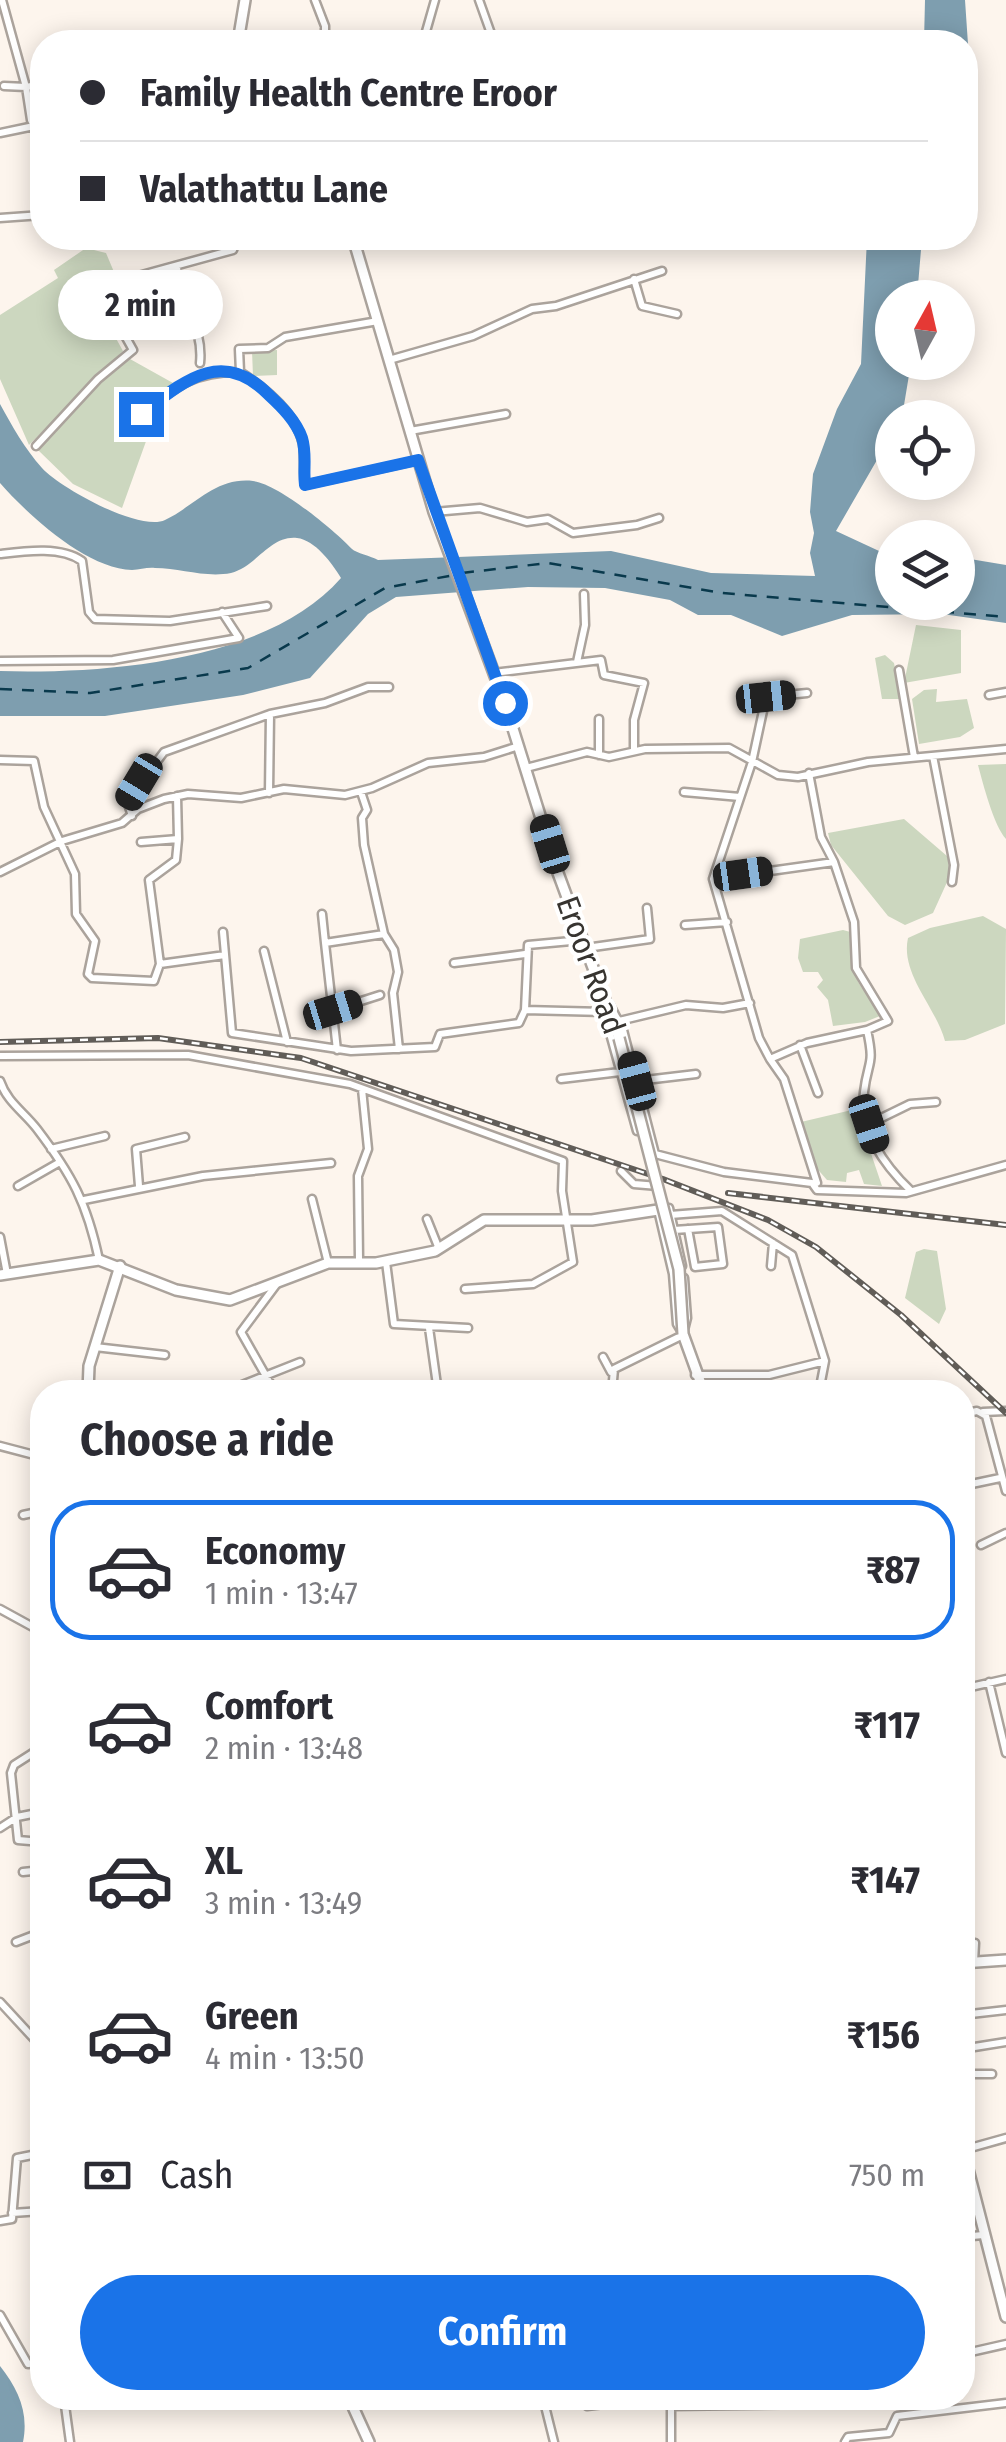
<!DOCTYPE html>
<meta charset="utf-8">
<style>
body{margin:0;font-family:"Fira Sans Condensed",sans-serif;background:#f2f2f3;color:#2b2b33;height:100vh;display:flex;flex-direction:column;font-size:38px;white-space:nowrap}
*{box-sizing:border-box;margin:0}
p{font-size:32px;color:#7c7c81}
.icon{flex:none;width:55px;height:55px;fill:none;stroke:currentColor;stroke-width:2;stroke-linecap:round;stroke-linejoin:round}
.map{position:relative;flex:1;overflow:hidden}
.drawer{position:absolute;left:30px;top:1380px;width:945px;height:1030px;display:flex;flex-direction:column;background:#fff;border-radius:40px;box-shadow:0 5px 25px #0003}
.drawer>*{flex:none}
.top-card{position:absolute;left:30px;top:30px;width:948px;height:220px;border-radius:40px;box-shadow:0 5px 25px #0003;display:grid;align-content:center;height:220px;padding:0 50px;background:#fff}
.needle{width:65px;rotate:8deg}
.controls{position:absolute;left:875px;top:280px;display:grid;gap:20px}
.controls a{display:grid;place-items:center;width:100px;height:100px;border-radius:50%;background:#fff;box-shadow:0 5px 25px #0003;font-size:50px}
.end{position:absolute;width:45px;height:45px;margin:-22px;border:12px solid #1a73e8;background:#fff;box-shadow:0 0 0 5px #fff}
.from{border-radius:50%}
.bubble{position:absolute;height:70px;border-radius:35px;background:#fff;box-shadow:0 5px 25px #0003;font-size:32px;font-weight:700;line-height:70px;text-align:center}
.car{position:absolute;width:30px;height:60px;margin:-30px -15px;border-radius:12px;box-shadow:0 0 8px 2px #0007;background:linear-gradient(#222 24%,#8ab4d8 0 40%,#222 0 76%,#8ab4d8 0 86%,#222 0)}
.top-card b{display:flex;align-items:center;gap:35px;height:95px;font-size:38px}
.top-card b+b{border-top:2px solid #e1e1e2}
.top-card i{width:25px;height:25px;background:#2b2b33}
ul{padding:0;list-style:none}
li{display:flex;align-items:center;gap:30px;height:140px;margin:0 20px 15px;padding:0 30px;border:5px solid transparent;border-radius:40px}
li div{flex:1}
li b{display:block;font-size:38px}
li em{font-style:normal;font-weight:700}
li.on{border-color:#1a73e8}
li>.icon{width:90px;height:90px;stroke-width:1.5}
h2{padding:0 50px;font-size:45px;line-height:120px}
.pay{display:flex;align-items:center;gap:25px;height:110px;padding:0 50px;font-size:38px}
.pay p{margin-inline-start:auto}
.primary-button{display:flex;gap:20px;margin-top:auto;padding:20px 50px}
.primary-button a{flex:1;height:115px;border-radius:60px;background:#1a73e8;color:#fff;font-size:40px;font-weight:700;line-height:115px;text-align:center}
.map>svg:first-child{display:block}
.green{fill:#ccd7bf}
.water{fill:#7e9eaf}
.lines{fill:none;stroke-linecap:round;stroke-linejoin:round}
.ferry{stroke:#09394c;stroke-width:2.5;stroke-dasharray:12 10;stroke-linecap:butt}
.minor-casing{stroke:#aba39c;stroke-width:11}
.tertiary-casing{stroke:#aba39c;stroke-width:14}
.secondary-casing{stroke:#aba39c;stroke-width:14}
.minor{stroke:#fff;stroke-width:6}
.tertiary{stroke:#fff;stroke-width:9}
.secondary{stroke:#fff;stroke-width:9}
.rail-casing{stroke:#615d58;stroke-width:6}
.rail{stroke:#fff;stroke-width:2.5;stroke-dasharray:8;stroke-linecap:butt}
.secondary-bridge-casing{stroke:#aba39c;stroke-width:14;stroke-linecap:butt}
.secondary-bridge{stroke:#fff;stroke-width:9}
.route{stroke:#1a73e8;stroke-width:12}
.labels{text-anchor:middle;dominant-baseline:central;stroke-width:8;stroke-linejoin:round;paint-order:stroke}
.street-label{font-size:32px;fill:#373430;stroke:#fff}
</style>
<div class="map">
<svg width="1006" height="2442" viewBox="0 0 1006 2442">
<rect width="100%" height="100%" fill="#fdf5ed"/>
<path class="green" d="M 86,248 L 106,253 L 114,272 L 97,284 L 103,315 L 123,351 L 29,445 L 0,379 L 0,315 L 58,278 L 54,270 Z
M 277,350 L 277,375 L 253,376 L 252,351 Z
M 130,359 L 173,383 L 139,414 L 149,433 L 122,508 L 73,484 L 38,450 L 101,382 Z
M 916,625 L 961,630 L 961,673 L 904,683 Z
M 885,655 L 894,663 L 901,699 L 882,699 L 875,658 Z
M 937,689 L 936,702 L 967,699 L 974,728 L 960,737 L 919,744 L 912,699 L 924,690 Z
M 1006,764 L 1006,839 C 994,826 983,784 978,765 Z
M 904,819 L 947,856 L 953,869 L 933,913 L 905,925 L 888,916 L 831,845 L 828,833 Z
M 983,916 L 1006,929 L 1005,1024 L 965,1040 L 945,1041 C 936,1007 900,974 908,938 L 930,928 Z
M 843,930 L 854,933 C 845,970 859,989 885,1014 L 865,1022 L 833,1026 L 828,1000 L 817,987 L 823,980 L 818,972 L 803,972 L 798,958 L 800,939 Z
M 856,1109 L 882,1186 L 864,1184 L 859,1170 L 847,1173 L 846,1182 L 827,1180 L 813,1164 L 801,1122 Z
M 924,1249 L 937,1251 L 946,1309 L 939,1324 L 905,1298 L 916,1252 Z"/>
<path class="water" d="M 925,0 L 965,0 L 969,59 L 965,86 L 965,42 L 924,42 Z
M 867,238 L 922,238 L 917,297 L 892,298 L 892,362 L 911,363 L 902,417 L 892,418 L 892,434 L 836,531 L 892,557 L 892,602 L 958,602 L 958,557 L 1006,565 L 1006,623 L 942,614 L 852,615 L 782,636 L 731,615 L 698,615 L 670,600 L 605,588 L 528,587 L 396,597 L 368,614 L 310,678 L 243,695 L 105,716 L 0,716 L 0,671 C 103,674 268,662 341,578 C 332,563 315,540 297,538 C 270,535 256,567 231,573 C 205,578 180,568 155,568 C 147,567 140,570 132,570 C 87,569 28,515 0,483 L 0,404 C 12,426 25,449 42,468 C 60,488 140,532 165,520 C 195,506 215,477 253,481 C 279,484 335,531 352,549 C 356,553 371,556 378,560 L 611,551 L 711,573 L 815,576 L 810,553 L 814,533 L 810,512 L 813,474 L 837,409 L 861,364 Z
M 0,2366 C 18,2389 29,2412 23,2442 L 0,2442 Z"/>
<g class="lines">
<path class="ferry" d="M 462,573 L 548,563 L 722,593 L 1006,617
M 0,689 L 90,693 L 248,668 L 385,588 L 454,575"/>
<g class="minor-casing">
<path id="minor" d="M 2,0 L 26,87 L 4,86
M 315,0 L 325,26 L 325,42
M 479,0 L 494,42
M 423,42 L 435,0
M 42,84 L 26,87 L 31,120 L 42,144
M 0,133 L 34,126
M 0,218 L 42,215
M 177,266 C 178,307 204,323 200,363
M 634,279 L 642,306 L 677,314
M 378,321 L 285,337 L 268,348 L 239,349 L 240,372 C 265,388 296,413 303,444 C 305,458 303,472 305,485 L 419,460
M 389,360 L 473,336 L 532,309 L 556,306 L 662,271
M 410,431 L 506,414
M 153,432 L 141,414 C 176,387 194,371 240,372
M 36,446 L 98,379 L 133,350 L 110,309 L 109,284 L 233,250 L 237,238
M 434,512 L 480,508 L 527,522 L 548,519 L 573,533 L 637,525 L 659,518
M 0,554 C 25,551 61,546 82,561 L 89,612 L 95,619 L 170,621 L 267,606
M 0,661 L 113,660 L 239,638 L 222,612
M 577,662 L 585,625 L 584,594
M 899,670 L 914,757
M 493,673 L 601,660 L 604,675 L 644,683 L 634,720 L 634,750
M 807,693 L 766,697 L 752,762 L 713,879 L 834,862 L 854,922 L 856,968 L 888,1021 L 867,1030 C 875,1067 868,1059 864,1092 C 859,1131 885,1166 911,1191
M 989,695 L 1006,692
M 599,755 L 599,719
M 933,756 L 954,865 L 952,882
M 0,760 L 34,761 L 44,807 L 75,874 L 76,914 L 95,941 L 88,974 L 92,978 L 154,981 L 160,964 L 149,880 L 176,860 L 178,839
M 526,768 L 587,752 L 609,757 L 645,749 L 729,748 L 778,775 L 798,777 L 868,762 L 1006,749
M 809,773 L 821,837 L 834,862
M 361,792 L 367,810 L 362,818 L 364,845 L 384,934 L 394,950 L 398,972 L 393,993 L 399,1049
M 684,792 L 740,797
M 269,793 L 270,714
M 132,816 L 127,801 L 164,752 L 270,714 L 325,703 L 368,687 L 389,687
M 141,842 L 178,839 L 177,796
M 0,872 L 62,841 L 122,823 L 138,809 L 164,799 L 188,794 L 241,798 L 284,789 L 345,795 L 372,788 L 428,763 L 484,757 L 519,746
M 713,879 L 759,1038 L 770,1059 L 807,1043 L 867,1030
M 322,914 L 325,943
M 685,925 L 727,922
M 223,932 L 232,1033 L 351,1051 L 435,1047 L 440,1034 L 519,1023 L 525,1010 L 528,945 L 582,940
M 586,948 L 650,939 L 647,908
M 264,951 L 287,1042
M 454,963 L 525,954
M 160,964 L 225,955
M 610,1005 L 623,1030 L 655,1154 L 724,1172 L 812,1183 L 817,1190 L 906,1193 L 1006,1165
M 333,1010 L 380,995
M 525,1010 L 604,1012 L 637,1131 L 643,1129
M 619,1021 L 686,1005 L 723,1008 L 750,1003
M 800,1045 L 818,1093
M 337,1050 L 325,943 L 384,934
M 0,1056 L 188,1055 L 350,1084 L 563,1161 L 562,1191 L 573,1262 L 533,1284 L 465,1289
M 770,1059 L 784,1079 L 817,1183
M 561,1079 L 620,1072
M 0,1081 C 7,1102 24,1112 37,1129 C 72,1175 87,1203 99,1260
M 637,1081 L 696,1074
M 869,1124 L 910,1104 L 936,1102
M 51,1149 L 105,1136
M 621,1171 L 634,1184 L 658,1186
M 18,1186 L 60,1162
M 139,1186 L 136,1149 L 185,1137
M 312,1199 L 328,1263
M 84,1200 L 203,1176 L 331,1163
M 669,1208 L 682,1266
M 658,1210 L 673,1274 L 677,1324 L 683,1334 L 687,1318 L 684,1278
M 670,1215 L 722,1211 L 792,1255 L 825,1361 L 769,1375 L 695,1375
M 427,1219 L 439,1249
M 674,1230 L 718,1227 L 723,1264 L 695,1267 L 688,1229
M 0,1237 L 7,1274
M 359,1260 L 358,1176 L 368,1149 L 362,1089
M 386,1262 L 394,1324 L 468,1328
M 771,1266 L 773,1243
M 429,1328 L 438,1392
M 95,1347 L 165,1355
M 603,1357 L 611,1372
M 512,1390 L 512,1392
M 224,1392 L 300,1362
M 275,1392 L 241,1332 L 279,1281
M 612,1392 L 614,1369 L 683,1335
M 819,1392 L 825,1361
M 983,1412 L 1006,1411
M 962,1414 L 977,1411 L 986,1416 L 1006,1491
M 0,1446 L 42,1457
M 962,1486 L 1000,1478
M 23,1515 L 42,1511
M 981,1545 L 1006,1533
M 0,1609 L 42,1632
M 989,1682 L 1006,1753
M 962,1689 L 1006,1679
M 39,1749 L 14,1765 L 11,1773 L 18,1840 L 42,1842
M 0,1828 L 17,1817 L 42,1812
M 23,1872 L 42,1870
M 16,1942 L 42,1932
M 974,1962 L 975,1943
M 0,2002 L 36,2041 L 42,2055
M 962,2015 L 1006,2010
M 962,2049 L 1006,2042
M 962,2074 L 992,2074
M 963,2150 L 1006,2138
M 12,2213 L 42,2211
M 0,2221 L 12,2219 L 17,2158 L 42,2153
M 962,2237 L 983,2235
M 0,2315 L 28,2364 L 42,2363
M 962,2354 L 1006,2344
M 64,2398 L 70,2442
M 543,2398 L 554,2442
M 656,2398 L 671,2406 L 671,2442
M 173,2399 L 178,2398
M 511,2401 L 531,2398
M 587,2406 L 656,2398
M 671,2406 L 821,2404
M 845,2442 L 848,2437 L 889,2433 L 897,2416 L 1006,2403"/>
</g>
<g class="tertiary-casing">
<path id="tertiary" d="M 88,1392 L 89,1366 L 120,1266
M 349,2398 L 369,2442"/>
</g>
<g class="secondary-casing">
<path id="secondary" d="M 238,42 L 245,0
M 353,238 L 434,512 L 505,703 L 558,873 L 619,1038
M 0,1275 L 99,1260 L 176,1290 L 230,1300 L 328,1263 L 376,1263 L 435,1251 L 484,1220 L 592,1220 L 658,1210
M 683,1334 L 704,1392
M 962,1963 L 1006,1960
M 962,2146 L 1006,2317"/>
</g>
<use href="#minor" class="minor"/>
<use href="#tertiary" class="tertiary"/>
<use href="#secondary" class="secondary"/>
<g class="rail-casing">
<path id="rail" d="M 0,1042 L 158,1038 L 301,1058 L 663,1179 L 768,1220 L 816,1247 L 901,1315 L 1006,1413
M 728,1193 L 1006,1225"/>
</g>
<use href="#rail" class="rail"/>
<g class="secondary-bridge-casing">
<path id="secondary-bridge" d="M 619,1038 L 679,1269 L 683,1334"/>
</g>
<use href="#secondary-bridge" class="secondary-bridge"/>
</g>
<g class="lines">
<path class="route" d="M 141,414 C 184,381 222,347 269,395 C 282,407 296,421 302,438 C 307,454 303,470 305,485 L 418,460 L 505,703"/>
</g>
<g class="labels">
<g class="street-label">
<text transform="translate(591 965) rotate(70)">Eroor Road</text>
</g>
</g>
</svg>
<div class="controls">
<a><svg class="needle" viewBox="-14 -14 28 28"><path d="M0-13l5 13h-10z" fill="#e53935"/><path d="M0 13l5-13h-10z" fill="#7c7c81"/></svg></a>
<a><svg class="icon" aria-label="locate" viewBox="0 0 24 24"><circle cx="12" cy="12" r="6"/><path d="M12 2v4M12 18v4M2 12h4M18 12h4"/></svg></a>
<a><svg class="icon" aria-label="layers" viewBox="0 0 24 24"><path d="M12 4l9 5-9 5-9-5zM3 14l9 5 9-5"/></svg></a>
</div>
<i class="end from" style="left:505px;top:703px"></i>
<i class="end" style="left:141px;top:414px"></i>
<div class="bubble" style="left:58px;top:270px;width:165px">2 min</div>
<i class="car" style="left:766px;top:697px;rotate:84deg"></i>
<i class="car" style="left:139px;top:782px;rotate:211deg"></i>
<i class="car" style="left:550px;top:844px;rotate:343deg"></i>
<i class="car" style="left:743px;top:874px;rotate:82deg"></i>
<i class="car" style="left:333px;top:1010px;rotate:73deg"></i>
<i class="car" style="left:637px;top:1081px;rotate:345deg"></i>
<i class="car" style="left:869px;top:1124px;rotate:162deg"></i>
<div class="top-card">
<b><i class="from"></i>Family Health Centre Eroor</b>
<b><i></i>Valathattu Lane</b>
</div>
<section class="drawer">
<h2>Choose a ride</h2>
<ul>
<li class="on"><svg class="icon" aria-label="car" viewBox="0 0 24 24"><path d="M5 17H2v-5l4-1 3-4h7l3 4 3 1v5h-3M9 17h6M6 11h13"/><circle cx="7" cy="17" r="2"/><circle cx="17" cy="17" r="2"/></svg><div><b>Economy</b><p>1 min · 13:47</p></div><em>₹87</em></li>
<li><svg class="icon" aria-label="car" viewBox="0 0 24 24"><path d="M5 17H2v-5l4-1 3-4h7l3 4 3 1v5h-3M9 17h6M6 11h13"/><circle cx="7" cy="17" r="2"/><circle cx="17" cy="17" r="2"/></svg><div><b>Comfort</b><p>2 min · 13:48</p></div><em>₹117</em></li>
<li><svg class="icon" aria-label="car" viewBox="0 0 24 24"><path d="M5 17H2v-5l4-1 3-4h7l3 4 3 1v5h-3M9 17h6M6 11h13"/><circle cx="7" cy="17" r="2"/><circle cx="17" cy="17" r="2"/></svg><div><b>XL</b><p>3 min · 13:49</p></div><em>₹147</em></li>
<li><svg class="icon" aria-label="car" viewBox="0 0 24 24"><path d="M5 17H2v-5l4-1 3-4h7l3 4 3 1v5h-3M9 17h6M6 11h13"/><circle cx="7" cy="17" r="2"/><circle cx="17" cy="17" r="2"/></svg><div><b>Green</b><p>4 min · 13:50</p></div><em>₹156</em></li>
</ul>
<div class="pay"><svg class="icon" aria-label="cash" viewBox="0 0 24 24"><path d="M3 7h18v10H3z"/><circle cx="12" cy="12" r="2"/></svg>Cash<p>750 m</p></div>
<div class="primary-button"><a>Confirm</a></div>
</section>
</div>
